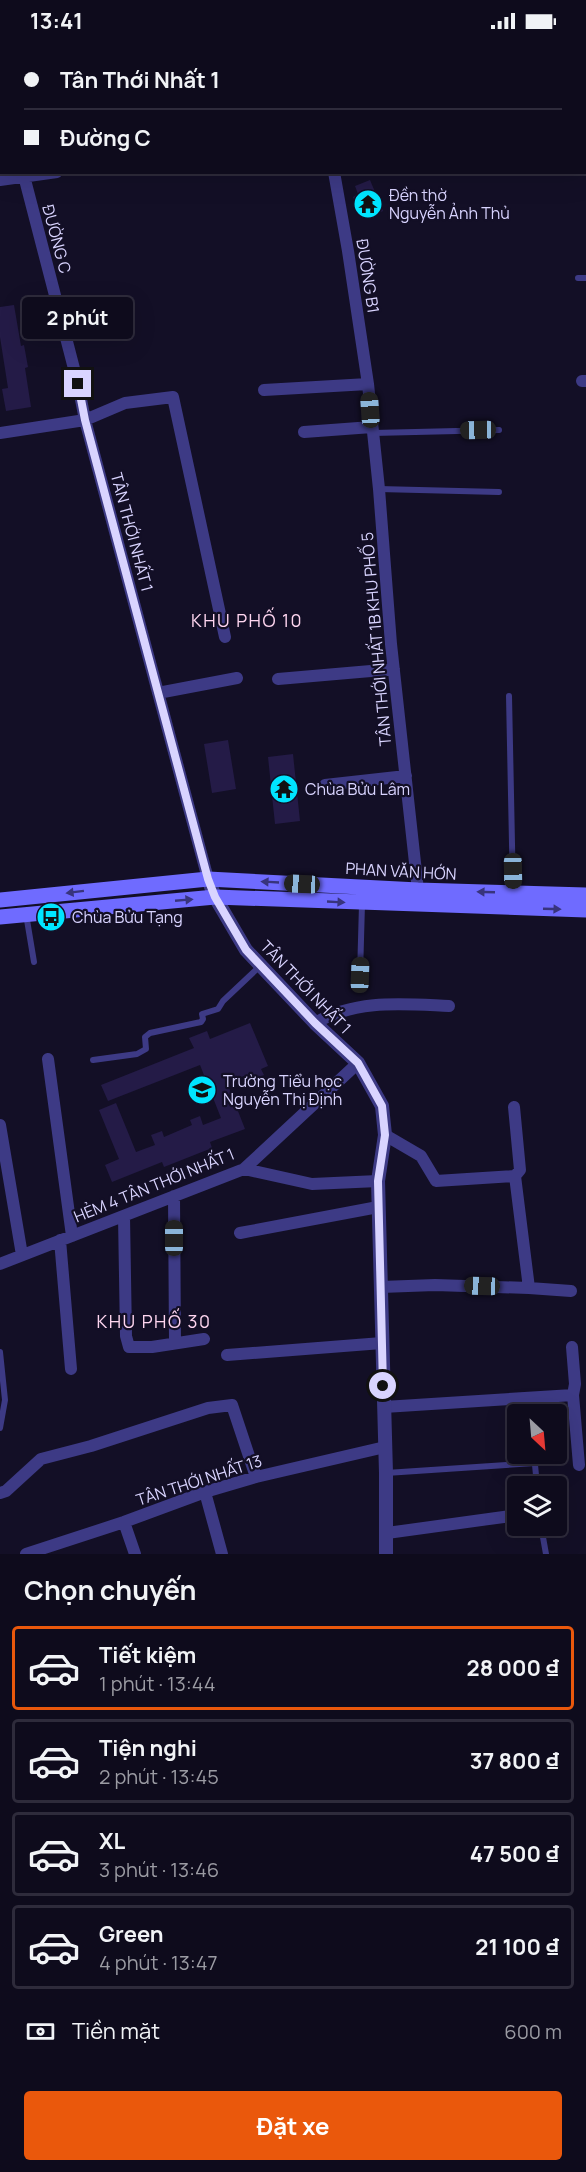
<!DOCTYPE html>
<html lang="vi">
<meta charset="utf-8">
<style>
body{margin:0;font-family:Manrope,sans-serif;background:#171425;color:#f1f3f6;height:100vh;display:flex;flex-direction:column;font-size:22px;white-space:nowrap}
*{box-sizing:border-box;margin:0}
p{font-size:20px;color:#9b9ba3}
.icon{flex:none;width:33px;height:33px;fill:none;stroke:currentColor;stroke-width:2;stroke-linecap:round;stroke-linejoin:round}
.map{position:relative;height:1512px;overflow:hidden}
.details{display:flex;flex-direction:column;background:#0e0b1c;flex:1}
.details>*{flex:none}
.banner{position:absolute;left:0px;top:0px;width:586px;height:132px;box-shadow:0 6px 24px #0002,0 0 0 2px #2e2b3b;display:grid;align-content:center;height:132px;padding:0 24px;background:#0e0b1c}
.needle{width:39px;rotate:154deg}
.buttons{position:absolute;left:507px;top:1362px;display:grid;gap:12px}
.buttons a{display:grid;place-items:center;width:60px;height:60px;border-radius:6px;background:#0e0b1c;box-shadow:0 6px 24px #0002,0 0 0 2px #2e2b3b;font-size:30px}
.end{position:absolute;width:27px;height:27px;margin:-14px;border:8px solid #d9d4ff;background:#111;box-shadow:0 0 0 3px #111}
.from{border-radius:50%}
.bubble{position:absolute;height:42px;border-radius:6px;background:#0e0b1c;box-shadow:0 6px 24px #0002,0 0 0 2px #2e2b3b;font-size:20px;font-weight:700;line-height:42px;text-align:center}
.car{position:absolute;width:18px;height:36px;margin:-18px -9px;border-radius:8px;box-shadow:0 0 4px 2px #0007;background:linear-gradient(#222 24%,#8ab4d8 0 40%,#222 0 76%,#8ab4d8 0 86%,#222 0)}
.banner b{display:flex;align-items:center;gap:21px;height:57px;font-size:22px}
.banner b+b{border-top:2px solid #2e2b3b}
.banner i{width:15px;height:15px;background:#f1f3f6}
ul{padding:0;list-style:none}
li{display:flex;align-items:center;gap:18px;height:84px;margin:0 12px 9px;padding:0 12px;border:3px solid #2e2b3b;border-radius:6px}
li div{flex:1}
li b{display:block;font-size:22px}
li em{font-style:normal;font-weight:700}
li.selected{border-color:#ea580c}
li>.icon{width:54px;height:54px;stroke-width:1.5}
h2{padding:0 24px;font-size:27px;line-height:72px}
.pay{display:flex;align-items:center;gap:15px;height:66px;padding:0 24px;font-size:22px}
.pay p{margin-inline-start:auto}
.button{display:flex;gap:12px;margin-top:auto;padding:12px 24px}
.button a{flex:1;height:69px;border-radius:6px;background:#ea580c;color:#fff;font-size:24px;font-weight:700;line-height:69px;text-align:center}
.status{display:flex;justify-content:space-between;align-items:center;height:42px;padding:0 30px;background:#0e0b1c;direction:ltr}
.status svg{height:16px;fill:currentColor}
.map>svg:first-child{display:block}
.building{fill:#241b47}
.lines{fill:none;stroke-linecap:round;stroke-linejoin:round}
.service{stroke:#3d3a85;stroke-width:6}
.minor{stroke:#3d3a85;stroke-width:12}
.tertiary{stroke:#3d3a85;stroke-width:14}
.secondary{stroke:#6f6bff;stroke-width:15}
.oneway{fill:#38347d}
.route{stroke:#d9d4ff;stroke-width:8}
.labels{text-anchor:middle;dominant-baseline:central;stroke-width:4.5;stroke-linejoin:round;paint-order:stroke}
.poi-label{font-size:16px;fill:#d9d4ff;stroke:#130f26;text-anchor:start}
.street-label{font-size:16px;fill:#d9d4ff;stroke:#130f26}
.neighbourhood-label{font-size:18px;letter-spacing:1.5px;fill:#ffd6f0;stroke:#130f26}
</style>
<div class="status"><b>13:41</b><svg viewBox="0 0 49 12"><path d="M0 12V9h3v3zM5 12V6h3v6zM10 12V3h3v9zM15 12V0h3v12zM26 1h20v11H26zM47 4h2v5h-2z"/></svg></div>
<div class="map">
<svg width="586" height="1512" viewBox="0 0 586 1512">
<rect width="100%" height="100%" fill="#130f26"/>
<path class="building" d="M 370,138 L 383,169 L 369,175 L 366,169 L 360,171 L 353,155 L 358,152 L 355,144 Z
M 14,263 L 21,304 L 24,303 L 28,325 L 25,326 L 31,365 L 6,369 L 2,347 L 8,346 L 0,295 L 0,265 Z
M 228,698 L 236,747 L 212,751 L 204,702 Z
M 293,712 L 300,779 L 275,782 L 268,715 Z
M 250,981 L 268,1024 L 261,1027 L 264,1033 L 246,1040 L 244,1034 L 227,1041 L 245,1087 L 210,1100 L 212,1106 L 164,1125 L 162,1120 L 112,1140 L 105,1123 L 119,1117 L 99,1068 L 116,1061 L 136,1110 L 155,1103 L 151,1093 L 162,1089 L 164,1095 L 192,1083 L 190,1078 L 200,1074 L 203,1083 L 221,1076 L 200,1023 L 108,1059 L 101,1043 L 194,1006 L 189,996 L 207,989 L 210,997 Z"/>
<g class="lines">
<path class="service" d="M 538,0 L 538,2
M 578,236 L 586,236
M 373,391 L 499,388
M 379,447 L 499,450
M 509,654 L 513,851
M 26,872 L 34,920
M 360,933 L 362,862
M 93,1018 L 137,1012 L 146,1007 L 145,995 L 150,991 L 201,980 L 203,977 L 202,972 L 218,967 L 223,959 L 260,924
M 0,1310 L 5,1358 L 0,1386
M 534,1412 L 537,1444
M 386,1431 L 535,1421
M 541,1484 L 546,1512"/>
<path class="minor" d="M 311,0 L 311,2
M 0,34 L 2,40
M 585,37 L 586,37
M 585,59 L 586,59
M 0,62 L 2,62
M 0,88 L 2,88
M 0,114 L 2,114
M 23,130 L 78,342 L 85,378 L 208,837
M 334,130 L 348,209 L 368,342 L 379,447 L 391,602 L 418,848
M 0,138 L 57,130
M 582,339 L 586,339
M 264,348 L 368,342
M 304,390 L 372,385
M 0,391 L 85,378 L 125,361 L 173,355 L 225,595
M 278,637 L 394,627
M 158,651 L 237,636
M 325,743 L 406,734
M 315,981 C 357,957 402,962 449,964
M 48,1017 L 72,1194
M 0,1083 L 22,1213
M 385,1093 L 421,1114 L 436,1139 L 515,1134
M 244,1127 L 312,1142 L 378,1139
M 174,1154 L 175,1301
M 124,1174 L 126,1294 L 129,1305 L 152,1305 L 204,1297
M 240,1191 L 378,1165
M 60,1198 L 71,1327
M 0,1222 L 244,1127 L 358,1021
M 381,1245 L 435,1243 L 529,1246 L 515,1134 L 520,1128 L 514,1065
M 529,1246 L 571,1249
M 572,1305 L 575,1342 L 573,1353 L 579,1423
M 227,1313 L 382,1301
M 384,1365 L 573,1353
M 205,1450 L 222,1512
M 0,1451 L 6,1449 L 41,1417 L 91,1404 L 208,1366 L 232,1363 L 256,1435
M 124,1480 L 135,1512
M 387,1491 L 518,1473
M 26,1512 L 124,1480 L 205,1450 L 256,1435 L 385,1405"/>
<path class="tertiary" d="M 208,837 L 215,855 L 246,908 L 315,981 L 358,1021 L 382,1064 L 385,1093 L 378,1139 L 386,1431 L 386,1512"/>
<path class="secondary" d="M 0,858 L 208,837 L 418,848 L 586,853
M 0,875 L 215,855 L 586,868"/>
</g>
<defs><path id="oneway-solid" d="M-6-.8H1V-3.2L6.5 0L1 3.2V.8H-6Z" transform="scale(1.5)"/></defs>
<g class="oneway">
<use href="#oneway-solid" transform="translate(270 840) rotate(-177)"/>
<use href="#oneway-solid" transform="translate(75 850) rotate(173)"/>
<use href="#oneway-solid" transform="translate(486 850) rotate(-178)"/>
<use href="#oneway-solid" transform="translate(184 858) rotate(-5)"/>
<use href="#oneway-solid" transform="translate(336 860) rotate(3)"/>
<use href="#oneway-solid" transform="translate(552 867) rotate(2)"/>
</g>
<g class="lines">
<path class="route" d="M 78,342 L 85,378 L 208,837 L 215,855 L 246,908 L 315,981 L 358,1021 L 382,1064 L 385,1093 L 378,1139 L 383,1344"/>
</g>
<defs>
<g id="temple-disc" transform="scale(1.5)"><circle r="9.5" fill="#00e5ff" stroke="#130f26"/><path d="M0-6L5-2H3V0L6.5 2.5H4V6H1.5V3h-3V6H-4V2.5H-6.5L-3 0V-2H-5Z" fill="#111"/></g>
<g id="bus-disc" transform="scale(1.5)"><circle r="9.5" fill="#00e5ff" stroke="#130f26"/><path d="M-5-6H5V4H4V6H2V4H-2V6H-4V4H-5ZM-3.5-4V0h7V-4ZM-3.5 1.2v1.5H-2V1.2ZM2 1.2v1.5H3.5V1.2Z" fill="#111"/></g>
<g id="school-disc" transform="scale(1.5)"><circle r="9.5" fill="#00e5ff" stroke="#130f26"/><path d="M0-5L7-2L0 1L-7-2ZM-4 1L0 2.5L4 1V4Q0 6-4 4Z" fill="#111"/></g>
</defs>
<g fill-rule="evenodd">
<use href="#temple-disc" x="368" y="162"/>
<use href="#temple-disc" x="284" y="747"/>
<use href="#bus-disc" x="51" y="875"/>
<use href="#school-disc" x="202" y="1048"/>
</g>
<g class="labels">
<g class="poi-label">
<text x="389" y="153">Đền thờ<tspan x="389" dy="18">Nguyễn Ảnh Thủ</tspan></text>
<text x="305" y="747">Chùa Bửu Lâm</text>
<text x="72" y="875">Chùa Bửu Tạng</text>
<text x="223" y="1039">Trường Tiểu học<tspan x="223" dy="18">Nguyễn Thị Định</tspan></text>
</g>
<g class="street-label">
<text transform="translate(57 197) rotate(75)">ĐƯỜNG C</text>
<text transform="translate(368 234) rotate(81)">ĐƯỜNG B1</text>
<text transform="translate(132 490) rotate(75)">TÂN THỚI NHẤT 1</text>
<text transform="translate(376 597) rotate(-95)">TÂN THỚI NHẤT 1B KHU PHỐ 5</text>
<text transform="translate(401 829) rotate(3)">PHAN VĂN HỚN</text>
<text transform="translate(306 945) rotate(46)">TÂN THỚI NHẤT 1</text>
<text transform="translate(154 1143) rotate(-22)">HẺM 4 TÂN THỚI NHẤT 1</text>
<text transform="translate(199 1438) rotate(-18)">TÂN THỚI NHẤT 13</text>
</g>
<g class="neighbourhood-label">
<text x="247" y="578">KHU PHỐ 10</text>
<text x="154" y="1279">KHU PHỐ 30</text>
</g>
</g>
</svg>
<div class="buttons">
<a><svg class="needle" viewBox="-14 -14 28 28"><path d="M0-13l5 13h-10z" fill="#e53935"/><path d="M0 13l5-13h-10z" fill="#9b9ba3"/></svg></a>
<a><svg class="icon" aria-label="layers" viewBox="0 0 24 24"><path d="M12 4l9 5-9 5-9-5zM3 14l9 5 9-5"/></svg></a>
</div>
<i class="end from" style="left:383px;top:1344px"></i>
<i class="end" style="left:78px;top:342px"></i>
<div class="bubble" style="left:22px;top:255px;width:111px">2 phút</div>
<i class="car" style="left:370px;top:368px;rotate:356deg"></i>
<i class="car" style="left:478px;top:388px;rotate:269deg"></i>
<i class="car" style="left:513px;top:829px;rotate:179deg"></i>
<i class="car" style="left:302px;top:842px;rotate:273deg"></i>
<i class="car" style="left:360px;top:933px;rotate:2deg"></i>
<i class="car" style="left:174px;top:1196px;rotate:0deg"></i>
<i class="car" style="left:482px;top:1244px;rotate:272deg"></i>
<div class="banner">
<b><i class="from"></i>Tân Thới Nhất 1</b>
<b><i></i>Đường C</b>
</div>
</div>
<section class="details">
<h2>Chọn chuyến</h2>
<ul>
<li class="selected"><svg class="icon" aria-label="car" viewBox="0 0 24 24"><path d="M5 17H2v-5l4-1 3-4h7l3 4 3 1v5h-3M9 17h6M6 11h13"/><circle cx="7" cy="17" r="2"/><circle cx="17" cy="17" r="2"/></svg><div><b>Tiết kiệm</b><p>1 phút · 13:44</p></div><em>28 000 ₫</em></li>
<li><svg class="icon" aria-label="car" viewBox="0 0 24 24"><path d="M5 17H2v-5l4-1 3-4h7l3 4 3 1v5h-3M9 17h6M6 11h13"/><circle cx="7" cy="17" r="2"/><circle cx="17" cy="17" r="2"/></svg><div><b>Tiện nghi</b><p>2 phút · 13:45</p></div><em>37 800 ₫</em></li>
<li><svg class="icon" aria-label="car" viewBox="0 0 24 24"><path d="M5 17H2v-5l4-1 3-4h7l3 4 3 1v5h-3M9 17h6M6 11h13"/><circle cx="7" cy="17" r="2"/><circle cx="17" cy="17" r="2"/></svg><div><b>XL</b><p>3 phút · 13:46</p></div><em>47 500 ₫</em></li>
<li><svg class="icon" aria-label="car" viewBox="0 0 24 24"><path d="M5 17H2v-5l4-1 3-4h7l3 4 3 1v5h-3M9 17h6M6 11h13"/><circle cx="7" cy="17" r="2"/><circle cx="17" cy="17" r="2"/></svg><div><b>Green</b><p>4 phút · 13:47</p></div><em>21 100 ₫</em></li>
</ul>
<div class="pay"><svg class="icon" aria-label="cash" viewBox="0 0 24 24"><path d="M3 7h18v10H3z"/><circle cx="12" cy="12" r="2"/></svg>Tiền mặt<p>600 m</p></div>
<div class="button"><a>Đặt xe</a></div>
</section>
